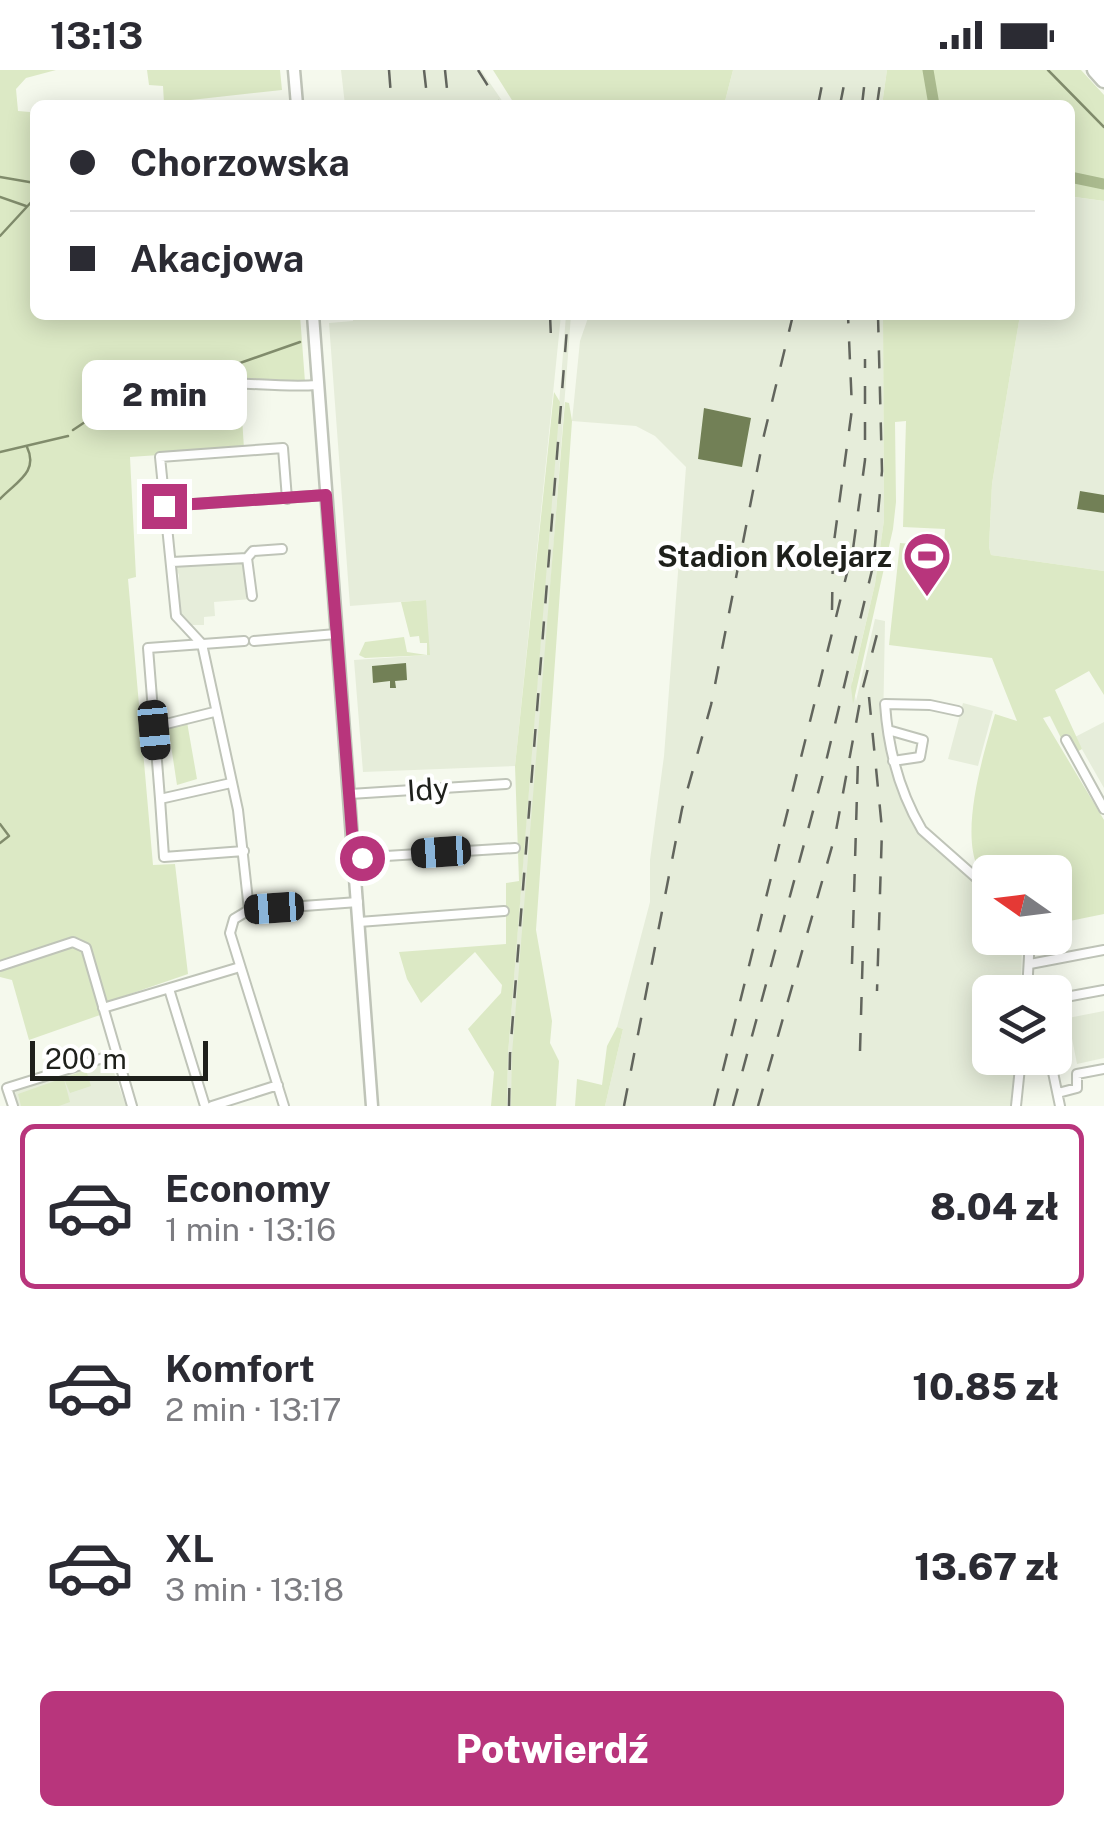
<!DOCTYPE html>
<html lang="pl">
<meta charset="utf-8">
<style>
body{margin:0;font-family:"Public Sans",sans-serif;background:#f7f7f7;color:#2b2b33;height:100vh;display:flex;flex-direction:column;font-size:38px;white-space:nowrap}
*{box-sizing:border-box;margin:0}
p{font-size:32px;color:#7c7c81}
.icon{flex:none;width:55px;height:55px;fill:none;stroke:currentColor;stroke-width:2;stroke-linecap:round;stroke-linejoin:round}
.map{position:relative;height:1036px;overflow:hidden}
.sheet{display:flex;flex-direction:column;background:#fff;flex:1}
.sheet>*{flex:none}
.top-card{position:absolute;left:30px;top:30px;width:1045px;height:220px;border-radius:15px;box-shadow:0 5px 25px #0003;display:grid;align-content:center;height:220px;padding:0 40px;background:#fff}
.needle{width:65px;rotate:284deg}
.fabs{position:absolute;left:972px;top:785px;display:grid;gap:20px}
.fabs a{display:grid;place-items:center;width:100px;height:100px;border-radius:15px;background:#fff;box-shadow:0 5px 25px #0003;font-size:50px}
.scale{position:absolute;left:30px;bottom:25px;width:178px;box-sizing:border-box;padding-left:10px;border:5px solid #1e201b;border-top:0;font-size:28px;line-height:35px;white-space:nowrap;color:#1e201b;-webkit-text-stroke:8px #fff;paint-order:stroke}
.end{position:absolute;width:45px;height:45px;margin:-22px;border:12px solid #b8357c;background:#fff;box-shadow:0 0 0 5px #fff}
.from{border-radius:50%}
.bubble{position:absolute;height:70px;border-radius:15px;background:#fff;box-shadow:0 5px 25px #0003;font-size:32px;font-weight:800;line-height:70px;text-align:center}
.car{position:absolute;width:30px;height:60px;margin:-30px -15px;border-radius:12px;box-shadow:0 0 8px 2px #0007;background:linear-gradient(#222 24%,#8ab4d8 0 40%,#222 0 76%,#8ab4d8 0 86%,#222 0)}
.top-card b{display:flex;align-items:center;gap:35px;height:95px;font-size:38px}
.top-card b+b{border-top:2px solid #e1e1e2}
.top-card i{width:25px;height:25px;background:#2b2b33}
ul{padding:18px 0 0;list-style:none}
li{display:flex;align-items:center;gap:30px;height:165px;margin:0 20px 15px;padding:0 20px;border:5px solid transparent;border-radius:15px}
li div{flex:1}
li b{display:block;font-size:38px}
li em{font-style:normal;font-weight:800}
li.current{border-color:#b8357c}
li>.icon{width:90px;height:90px;stroke-width:1.5}
.primary-button{display:flex;gap:20px;margin-top:auto;padding:20px 40px}
.primary-button a{flex:1;height:115px;border-radius:15px;background:#b8357c;color:#fff;font-size:40px;font-weight:800;line-height:115px;text-align:center}
.status{display:flex;justify-content:space-between;align-items:center;height:70px;padding:0 50px;background:#fff;direction:ltr}
.status svg{height:28px;fill:currentColor}
.map>svg:first-child{display:block}
.built{fill:#e6edda}
.green{fill:#dce9c5}
.lines{fill:none;stroke-linecap:round;stroke-linejoin:round}
.stream{stroke:#818c6c;stroke-width:2.5}
.river{stroke:#abbb8f;stroke-width:11}
.building{fill:#728056}
.minor-casing{stroke:#bfc4b8;stroke-width:12}
.secondary-casing{stroke:#bfc4b8;stroke-width:15}
.motorway-casing{stroke:#bfc4b8;stroke-width:19}
.minor{stroke:#fff;stroke-width:8}
.secondary{stroke:#fff;stroke-width:10}
.motorway{stroke:#fff;stroke-width:14}
.rail{stroke:#62655d;stroke-width:2.5;stroke-dasharray:18 18;stroke-linecap:butt}
.route{stroke:#b8357c;stroke-width:12}
.labels{text-anchor:middle;dominant-baseline:central;stroke-width:8;stroke-linejoin:round;paint-order:stroke}
.poi-label{font-size:30px;font-weight:bold;fill:#1e201b;stroke:#fff;text-anchor:end}
.street-label{font-size:30px;fill:#1e201b;stroke:#fff}
</style>
<div class="status"><b>13:13</b><svg viewBox="0 0 49 12"><path d="M0 12V9h3v3zM5 12V6h3v6zM10 12V3h3v9zM15 12V0h3v12zM26 1h20v11H26zM47 4h2v5h-2z"/></svg></div>
<div class="map">
<svg width="1104" height="1036" viewBox="0 0 1104 1036">
<rect width="100%" height="100%" fill="#f5f9ed"/>
<path class="built" d="M 341,0 L 481,0 L 505,35 L 345,35 Z
M 733,0 L 887,0 L 882,35 L 724,35 Z
M 1074,127 L 1104,131 L 1104,501 L 991,485 L 989,477 L 992,414 L 1020,245 L 1070,245 L 1070,159 Z
M 353,245 L 561,245 L 515,696 L 363,702 L 354,590 L 429,585 L 425,530 L 350,536 L 329,253 L 353,251 Z
M 566,245 L 571,245 L 511,1036 L 507,1036 L 508,984 Z
M 589,245 L 883,245 L 884,450 L 875,514 L 852,612 L 856,631 L 875,549 L 885,551 L 883,659 L 888,690 L 903,730 L 919,764 L 990,825 L 990,868 L 1022,868 L 1021,922 L 990,922 L 990,988 L 1017,988 L 1012,1036 L 605,1036 L 623,959 L 617,957 L 650,832 L 650,790 L 664,686 L 686,397 L 655,366 L 636,356 L 572,351 L 580,271 Z
M 246,491 L 251,529 L 214,532 L 215,546 L 204,547 L 204,555 L 190,555 L 179,547 L 179,505 L 175,496 Z
M 963,633 L 993,641 L 978,696 L 948,689 Z
M 1104,652 L 1104,718 L 1075,667 Z
M 1104,941 L 1104,988 L 1077,994 L 1068,948 Z
M 110,991 L 126,1036 L 17,1036 L 15,1021 Z"/>
<path class="green" d="M 0,0 L 56,0 L 26,8 L 16,19 L 18,41 L 30,42 L 35,58 L 35,245 L 300,245 L 305,312 L 240,314 L 244,379 L 130,387 L 136,507 L 128,509 L 153,795 L 175,794 L 188,904 L 98,935 L 100,945 L 29,970 L 12,910 L 0,907 Z
M 147,0 L 280,0 L 282,20 L 164,33 L 163,16 L 149,15 Z
M 493,0 L 733,0 L 724,35 L 515,35 Z
M 887,0 L 1081,0 L 1104,25 L 1104,131 L 1075,127 L 1070,159 L 1070,35 L 882,35 Z
M 883,245 L 1020,245 L 992,414 L 989,477 L 991,485 L 1104,501 L 1104,625 L 1089,601 L 1055,620 L 1082,679 L 1075,683 L 1068,664 L 1061,668 L 1050,646 L 1043,648 L 1104,750 L 1104,844 L 1055,854 L 1055,802 L 990,802 L 990,814 C 951,784 984,683 995,644 L 1017,651 L 992,588 L 889,575 L 900,473 L 944,477 L 945,459 L 903,457 L 906,351 L 895,352 L 896,432 L 893,459 L 853,634 L 851,617 L 875,514 L 884,450 Z
M 554,322 L 560,332 L 508,984 L 507,1036 L 491,1036 L 494,1002 L 468,959 L 501,923 L 502,915 L 475,882 L 421,933 L 407,909 L 399,882 L 506,874 L 506,813 L 519,811 L 515,696 Z
M 565,332 L 569,333 L 572,351 L 536,860 L 552,951 L 550,973 L 559,991 L 556,1036 L 511,1036 L 512,984 Z
M 426,530 L 430,585 L 365,588 L 359,585 L 365,572 L 404,567 L 407,582 L 427,585 L 427,573 L 420,573 L 419,566 L 410,567 L 401,532 Z
M 187,652 L 197,709 L 177,715 L 168,656 Z
M 617,957 L 623,959 L 605,1036 L 575,1036 L 577,1009 L 602,1015 L 607,976 Z
M 86,1000 L 91,1016 L 70,1023 L 64,1009 L 70,1032 L 59,1036 L 21,1036 L 18,1024 Z"/>
<g class="lines">
<path class="stream" d="M 1048,0 L 1104,57
M 0,107 L 35,113
M 0,127 L 26,136
M 0,166 L 35,128
M 183,313 L 300,272
M 73,360 L 136,318 L 158,319
M 0,382 L 68,366
M 0,429 C 16,412 39,402 27,377
M 0,754 L 9,766 L 0,773"/>
<path class="river" d="M 928,0 L 934,35
M 1070,107 L 1104,114"/>
</g>
<path class="building" d="M 704,338 L 751,348 L 742,397 L 698,389 Z
M 1080,421 L 1104,425 L 1104,443 L 1077,439 Z
M 406,593 L 407,610 L 395,611 L 396,618 L 390,618 L 390,611 L 373,613 L 372,596 Z"/>
<g class="lines">
<g class="minor-casing">
<path id="minor" d="M 165,320 C 214,305 267,319 317,315
M 164,436 L 326,425
M 247,488 L 252,526
M 172,492 L 247,488 L 253,481 L 282,479
M 254,571 L 336,564
M 958,641 L 930,635 L 885,634 C 888,678 899,721 922,760 L 990,820
M 154,657 L 214,642
M 888,660 L 923,670 L 920,687 L 893,691
M 1066,670 L 1104,739
M 231,713 L 160,729 L 148,578 L 244,571
M 350,724 L 506,714
M 160,729 L 164,787 L 244,781
M 354,788 L 515,778
M 249,840 L 358,832
M 359,852 L 504,841
M 1030,894 L 1104,880
M 0,896 L 73,872 L 86,878 L 132,1036
M 169,919 L 205,1036
M 1027,922 L 1030,868
M 1055,929 L 1104,920
M 103,938 L 240,897
M 1050,988 L 1060,1036
M 1058,1023 L 1077,1018 L 1077,1004 L 1104,999
M 13,1036 L 7,1018 L 116,984
M 212,1036 L 278,1015
M 284,1036 L 230,863 L 234,849 L 249,840 L 238,740 L 202,574 L 176,546 L 160,387 L 283,378 L 287,429
M 1016,1036 L 1021,988"/>
</g>
<g class="secondary-casing">
<path id="secondary" d="M 294,0 L 297,35
M 313,245 L 372,1036"/>
</g>
<g class="motorway-casing">
<path id="motorway" d="M 1095,0 L 1104,10"/>
</g>
<use href="#minor" class="minor"/>
<use href="#secondary" class="secondary"/>
<use href="#motorway" class="motorway"/>
<path class="rail" d="M 389,0 L 391,26
M 424,0 L 428,35
M 445,0 L 447,19
M 478,0 L 500,35
M 818,35 L 825,0
M 840,35 L 847,0
M 862,35 L 866,0
M 877,35 L 882,0
M 550,245 L 551,268
M 832,540 L 833,479 L 852,339 L 848,245
M 869,627 L 882,759 L 877,921
M 852,894 L 858,689
M 860,981 L 863,876
M 509,1036 L 510,984 L 568,245
M 624,1036 L 682,739 L 711,635 L 764,365 L 793,245
M 714,1036 L 853,479 L 865,390 L 865,289
M 733,1036 L 822,708 L 873,496 L 882,401 L 878,245
M 758,1036 L 835,766 L 862,621 L 880,553"/>
</g>
<g class="lines">
<path class="route" d="M 164,436 L 326,425 L 354,788 L 362,788"/>
</g>
<defs>
<g id="stadium-pin" transform="scale(2.5)"><path d="M0 17L-7.5 6A9.5 9.5 0 1 1 7.5 6Z" fill="#b8357c" stroke="#fff"/><path d="M0-5a6.5 5 0 1 0 0 10a6.5 5 0 1 0 0-10ZM-3.5-1.8h7v3.6h-7Z" fill="#fff"/></g>
</defs>
<g fill-rule="evenodd">
<use href="#stadium-pin" x="927" y="486"/>
</g>
<g class="labels">
<g class="poi-label">
<text x="892" y="486">Stadion Kolejarz</text>
</g>
<g class="street-label">
<text transform="translate(428 719) rotate(-4)">Idy</text>
</g>
</g>
</svg>
<div class="fabs">
<a><svg class="needle" viewBox="-14 -14 28 28"><path d="M0-13l5 13h-10z" fill="#e53935"/><path d="M0 13l5-13h-10z" fill="#7c7c81"/></svg></a>
<a><svg class="icon" aria-label="layers" viewBox="0 0 24 24"><path d="M12 4l9 5-9 5-9-5zM3 14l9 5 9-5"/></svg></a>
</div>
<div class="scale">200 m</div>
<i class="end from" style="left:362px;top:788px"></i>
<i class="end" style="left:164px;top:436px"></i>
<div class="bubble" style="left:82px;top:290px;width:165px">2 min</div>
<i class="car" style="left:154px;top:660px;rotate:175deg"></i>
<i class="car" style="left:441px;top:782px;rotate:266deg"></i>
<i class="car" style="left:274px;top:838px;rotate:266deg"></i>
<div class="top-card">
<b><i class="from"></i>Chorzowska</b>
<b><i></i>Akacjowa</b>
</div>
</div>
<section class="sheet">
<ul>
<li class="current"><svg class="icon" aria-label="car" viewBox="0 0 24 24"><path d="M5 17H2v-5l4-1 3-4h7l3 4 3 1v5h-3M9 17h6M6 11h13"/><circle cx="7" cy="17" r="2"/><circle cx="17" cy="17" r="2"/></svg><div><b>Economy</b><p>1 min · 13:16</p></div><em>8.04 zł</em></li>
<li><svg class="icon" aria-label="car" viewBox="0 0 24 24"><path d="M5 17H2v-5l4-1 3-4h7l3 4 3 1v5h-3M9 17h6M6 11h13"/><circle cx="7" cy="17" r="2"/><circle cx="17" cy="17" r="2"/></svg><div><b>Komfort</b><p>2 min · 13:17</p></div><em>10.85 zł</em></li>
<li><svg class="icon" aria-label="car" viewBox="0 0 24 24"><path d="M5 17H2v-5l4-1 3-4h7l3 4 3 1v5h-3M9 17h6M6 11h13"/><circle cx="7" cy="17" r="2"/><circle cx="17" cy="17" r="2"/></svg><div><b>XL</b><p>3 min · 13:18</p></div><em>13.67 zł</em></li>
</ul>
<div class="primary-button"><a>Potwierdź</a></div>
</section>
